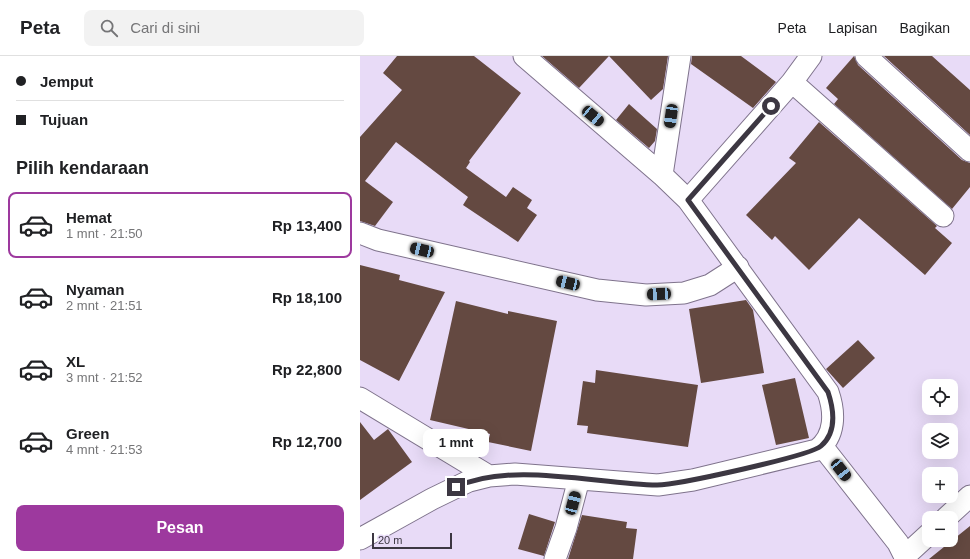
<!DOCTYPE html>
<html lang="id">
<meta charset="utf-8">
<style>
body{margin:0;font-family:Helvetica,sans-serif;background:#f2f2f2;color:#202124;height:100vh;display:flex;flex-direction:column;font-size:15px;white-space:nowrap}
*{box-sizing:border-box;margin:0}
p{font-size:13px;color:#757577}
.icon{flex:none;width:22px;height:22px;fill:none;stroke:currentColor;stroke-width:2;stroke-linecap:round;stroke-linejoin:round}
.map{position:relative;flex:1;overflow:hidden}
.details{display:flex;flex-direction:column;background:#fff;width:360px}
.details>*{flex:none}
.banner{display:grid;align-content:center;height:88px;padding:0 16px;background:#fff}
.tools{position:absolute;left:562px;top:323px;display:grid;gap:8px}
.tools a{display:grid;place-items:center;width:36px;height:36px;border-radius:8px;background:#fff;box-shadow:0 4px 16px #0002;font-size:20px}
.scale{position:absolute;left:12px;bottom:10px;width:80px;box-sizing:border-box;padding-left:4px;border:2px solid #3c3742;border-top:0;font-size:11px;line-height:14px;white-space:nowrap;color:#3c3742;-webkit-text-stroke:3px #e8dbf7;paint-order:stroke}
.end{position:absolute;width:18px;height:18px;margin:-9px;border:5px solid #3c3742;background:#fff;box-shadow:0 0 0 2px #fff}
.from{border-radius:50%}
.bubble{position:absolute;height:28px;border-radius:8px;background:#fff;box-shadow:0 4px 16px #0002;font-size:13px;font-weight:800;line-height:28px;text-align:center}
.car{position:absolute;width:12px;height:24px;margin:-12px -6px;border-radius:5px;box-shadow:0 0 3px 1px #0007;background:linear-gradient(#222 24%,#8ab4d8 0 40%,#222 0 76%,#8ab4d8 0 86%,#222 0)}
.banner b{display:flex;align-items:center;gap:14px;height:38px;font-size:15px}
.banner b+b{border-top:1px solid #e0e0e0}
.banner i{width:10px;height:10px;background:#202124}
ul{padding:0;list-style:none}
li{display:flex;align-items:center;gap:12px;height:66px;margin:0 8px 6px;padding:0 8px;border:2px solid transparent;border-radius:8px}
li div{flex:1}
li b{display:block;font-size:15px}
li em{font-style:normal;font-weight:800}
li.selected{border-color:#9d399e}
li>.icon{width:36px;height:36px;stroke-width:1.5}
h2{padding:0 16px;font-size:18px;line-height:48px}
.cta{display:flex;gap:8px;margin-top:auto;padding:8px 16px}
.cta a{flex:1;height:46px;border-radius:8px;background:#9d399e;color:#fff;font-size:16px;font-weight:800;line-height:46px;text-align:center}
header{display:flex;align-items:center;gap:24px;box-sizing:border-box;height:56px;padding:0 20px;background:#fff;border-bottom:1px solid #e0e0e0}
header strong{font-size:19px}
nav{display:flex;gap:22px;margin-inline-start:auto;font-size:14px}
.search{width:280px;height:36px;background:#f2f2f2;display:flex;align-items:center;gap:10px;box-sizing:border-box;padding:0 14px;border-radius:8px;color:#757577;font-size:15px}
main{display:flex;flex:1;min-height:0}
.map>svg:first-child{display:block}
.building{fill:#644941}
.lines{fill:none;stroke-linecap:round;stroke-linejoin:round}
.street-casing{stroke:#7f738c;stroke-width:23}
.street{stroke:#fff;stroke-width:21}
.route{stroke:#3c3742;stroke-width:5}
</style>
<header>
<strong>Peta</strong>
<div class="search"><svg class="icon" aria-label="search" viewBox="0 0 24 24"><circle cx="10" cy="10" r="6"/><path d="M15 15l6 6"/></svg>Cari di sini</div>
<nav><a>Peta</a><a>Lapisan</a><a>Bagikan</a></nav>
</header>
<main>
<section class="details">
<div class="banner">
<b><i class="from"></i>Jemput</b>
<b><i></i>Tujuan</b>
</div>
<h2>Pilih kendaraan</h2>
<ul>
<li class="selected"><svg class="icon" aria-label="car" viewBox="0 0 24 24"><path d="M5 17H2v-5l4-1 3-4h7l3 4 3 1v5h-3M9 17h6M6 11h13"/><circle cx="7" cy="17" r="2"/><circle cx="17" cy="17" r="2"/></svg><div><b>Hemat</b><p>1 mnt · 21:50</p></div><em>Rp 13,400</em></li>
<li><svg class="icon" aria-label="car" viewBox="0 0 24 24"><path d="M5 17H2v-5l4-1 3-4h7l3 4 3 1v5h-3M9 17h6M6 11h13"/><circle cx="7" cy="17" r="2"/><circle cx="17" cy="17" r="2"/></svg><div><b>Nyaman</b><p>2 mnt · 21:51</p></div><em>Rp 18,100</em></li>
<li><svg class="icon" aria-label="car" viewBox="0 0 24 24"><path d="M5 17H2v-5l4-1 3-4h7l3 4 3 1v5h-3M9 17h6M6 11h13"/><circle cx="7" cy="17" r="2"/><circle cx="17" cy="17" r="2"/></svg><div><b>XL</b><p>3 mnt · 21:52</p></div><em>Rp 22,800</em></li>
<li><svg class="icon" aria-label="car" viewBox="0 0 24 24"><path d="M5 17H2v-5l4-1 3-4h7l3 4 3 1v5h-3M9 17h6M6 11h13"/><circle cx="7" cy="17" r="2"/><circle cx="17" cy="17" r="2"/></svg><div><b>Green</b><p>4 mnt · 21:53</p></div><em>Rp 12,700</em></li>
</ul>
<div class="cta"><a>Pesan</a></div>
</section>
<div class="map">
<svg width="610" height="503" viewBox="0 0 610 503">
<rect width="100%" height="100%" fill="#e8dbf7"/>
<path class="building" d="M 37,0 L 114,0 L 161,37 L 109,105 L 110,106 L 106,112 L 146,141 L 153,131 L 172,144 L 167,152 L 177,159 L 158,186 L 103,149 L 108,141 L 36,86 L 5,125 L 33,146 L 15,170 L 0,165 L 0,81 L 42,34 L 23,17 Z
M 182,0 L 249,0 L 219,32 Z
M 249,0 L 308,0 L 303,33 L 291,44 Z
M 332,0 L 381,0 L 416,26 L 393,52 L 331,8 Z
M 494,0 L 498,9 L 602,104 L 610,107 L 610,131 L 592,153 L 474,48 L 478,43 L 466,32 Z
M 524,0 L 572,0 L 610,34 L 610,79 Z
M 269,48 L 297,73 L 295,85 L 289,92 L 256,64 Z
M 459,66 L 577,170 L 575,172 L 592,187 L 565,219 L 499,162 L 449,214 L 415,180 L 412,184 L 386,159 L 436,107 L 429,102 Z
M 0,209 L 40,219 L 39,224 L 85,236 L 39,325 L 0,304 Z
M 386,244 L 393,254 L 404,317 L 341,327 L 329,253 Z
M 96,245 L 148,258 L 148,255 L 197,265 L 171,395 L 128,386 L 130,378 L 70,364 Z
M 498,284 L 515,302 L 483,332 L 466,313 Z
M 236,314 L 338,329 L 328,391 L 227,377 L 228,370 L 217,369 L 223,325 L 235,327 Z
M 435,322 L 449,382 L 416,389 L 402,329 Z
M 0,366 L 14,384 L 28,373 L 52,406 L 0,444 Z
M 169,458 L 195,466 L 184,500 L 158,493 Z
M 222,459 L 267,466 L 266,472 L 277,473 L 273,503 L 208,503 Z
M 610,470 L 610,503 L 569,503 Z"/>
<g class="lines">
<g class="street-casing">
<path id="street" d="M 506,0 L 610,95
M 432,26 L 583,160
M 302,119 L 320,0
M 328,144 L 432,26 L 451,0
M 0,177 L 18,184 L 237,234 L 286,239 L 324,237 L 350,229 L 378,211
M 0,342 L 129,420
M 462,390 L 538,487 L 546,503
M 586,462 L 610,440
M 0,483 L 72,443 L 109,425 L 129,420 L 155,418 L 298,429 L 333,424 L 457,394 C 476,380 475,356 468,336 L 328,144 L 302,119 L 164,0
M 545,500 L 569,478
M 195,503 L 206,472 L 219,423"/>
</g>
<use href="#street" class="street"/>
</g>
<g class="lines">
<path class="route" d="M 96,431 C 151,405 237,428 297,429 C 317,429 450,400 461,390 C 477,376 474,354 468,336 L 328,144 L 411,50"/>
</g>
</svg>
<div class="tools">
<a><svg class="icon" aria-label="locate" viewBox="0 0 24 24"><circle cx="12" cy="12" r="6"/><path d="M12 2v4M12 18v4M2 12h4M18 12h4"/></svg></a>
<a><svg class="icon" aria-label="layers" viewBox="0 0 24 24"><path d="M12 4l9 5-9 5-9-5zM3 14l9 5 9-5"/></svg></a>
<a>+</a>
<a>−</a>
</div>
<div class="scale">20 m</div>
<i class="end from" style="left:411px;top:50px"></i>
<i class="end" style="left:96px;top:431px"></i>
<div class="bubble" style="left:63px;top:373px;width:66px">1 mnt</div>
<i class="car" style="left:233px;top:60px;rotate:130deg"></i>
<i class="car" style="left:311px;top:60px;rotate:188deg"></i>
<i class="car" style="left:62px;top:194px;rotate:283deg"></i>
<i class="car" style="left:208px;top:227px;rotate:283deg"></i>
<i class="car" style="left:299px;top:238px;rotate:267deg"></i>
<i class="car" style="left:481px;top:414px;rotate:142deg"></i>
<i class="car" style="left:213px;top:447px;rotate:15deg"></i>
</div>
</main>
